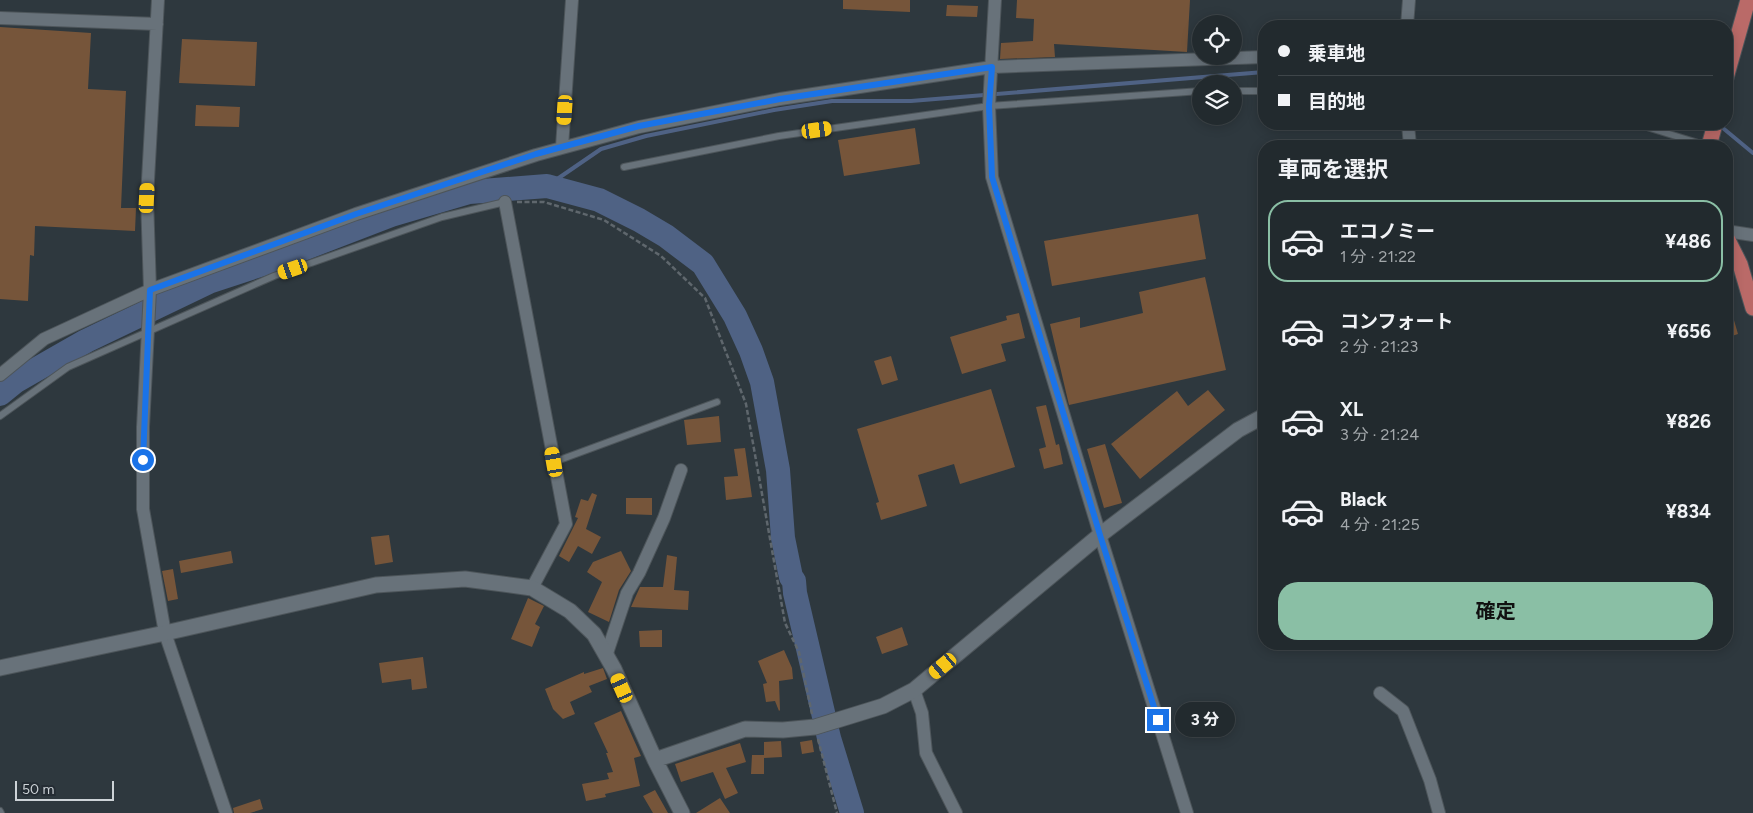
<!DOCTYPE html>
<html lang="ja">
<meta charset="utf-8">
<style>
body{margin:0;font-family:Figtree,"Noto Sans JP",sans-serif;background:#2a3236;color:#f1f3f6;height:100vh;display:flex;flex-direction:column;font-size:19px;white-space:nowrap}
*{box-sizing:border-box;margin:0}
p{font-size:16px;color:#a2a7aa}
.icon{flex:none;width:28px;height:28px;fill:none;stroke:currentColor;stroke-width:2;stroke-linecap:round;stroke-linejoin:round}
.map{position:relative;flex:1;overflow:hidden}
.side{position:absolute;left:1258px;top:140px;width:475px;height:510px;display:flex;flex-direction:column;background:#222a2e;border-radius:20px;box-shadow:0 2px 12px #0003,0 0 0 1px #3f464a}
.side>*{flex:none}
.guide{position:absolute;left:1258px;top:20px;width:475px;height:110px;border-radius:20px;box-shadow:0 2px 12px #0003,0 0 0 1px #3f464a;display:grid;align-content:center;height:110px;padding:0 20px;background:#222a2e}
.buttons{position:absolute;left:1192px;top:15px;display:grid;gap:10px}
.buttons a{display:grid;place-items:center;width:50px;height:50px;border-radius:50%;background:#222a2e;box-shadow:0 2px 12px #0003,0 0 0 1px #3f464a;font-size:25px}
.scale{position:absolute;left:15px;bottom:12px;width:99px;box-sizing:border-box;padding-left:5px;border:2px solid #cdd3d7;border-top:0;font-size:14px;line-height:18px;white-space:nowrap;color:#cdd3d7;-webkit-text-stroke:4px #252d34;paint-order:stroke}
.end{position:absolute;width:22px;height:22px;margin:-11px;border:6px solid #1a73e8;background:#fff;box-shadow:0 0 0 2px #fff}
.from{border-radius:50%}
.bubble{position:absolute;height:35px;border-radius:18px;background:#222a2e;box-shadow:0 2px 12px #0003,0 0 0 1px #3f464a;font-size:16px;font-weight:700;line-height:35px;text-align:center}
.car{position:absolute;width:15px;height:30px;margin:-15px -8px;border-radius:6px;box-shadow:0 0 4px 1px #0007;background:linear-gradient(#f5c518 24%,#345 0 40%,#f5c518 0 76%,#345 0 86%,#f5c518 0)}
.guide b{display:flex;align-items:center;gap:18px;height:48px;font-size:19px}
.guide b+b{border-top:1px solid #3f464a}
.guide i{width:12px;height:12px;background:#f1f3f6}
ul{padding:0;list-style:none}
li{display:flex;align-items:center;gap:15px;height:82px;margin:0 10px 8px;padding:0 10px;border:2px solid transparent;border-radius:20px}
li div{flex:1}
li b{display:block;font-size:19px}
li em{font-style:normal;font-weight:700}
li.selected{border-color:#8abfa5}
li>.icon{width:45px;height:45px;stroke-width:1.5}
h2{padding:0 20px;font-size:22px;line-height:60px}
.button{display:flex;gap:10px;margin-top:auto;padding:10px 20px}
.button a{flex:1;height:58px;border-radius:20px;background:#8abfa5;color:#111;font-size:20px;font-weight:700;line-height:58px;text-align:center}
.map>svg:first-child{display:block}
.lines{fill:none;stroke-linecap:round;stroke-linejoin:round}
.stream{stroke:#4f6284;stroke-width:4}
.river{stroke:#4f6284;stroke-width:24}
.building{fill:#76553a}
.lane-casing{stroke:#4d555a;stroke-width:8}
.street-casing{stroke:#4d555a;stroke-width:14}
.secondary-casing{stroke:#4d555a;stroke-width:17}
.primary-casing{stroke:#4d555a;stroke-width:17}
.path{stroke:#5f676d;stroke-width:2.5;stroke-dasharray:5 2.5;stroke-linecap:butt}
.lane{stroke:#68727a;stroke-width:6}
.street{stroke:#68727a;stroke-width:12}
.secondary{stroke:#68727a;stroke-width:15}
.primary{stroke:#ba6a68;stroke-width:15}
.route{stroke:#1a73e8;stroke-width:6}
</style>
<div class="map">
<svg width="1753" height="813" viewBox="0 0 1753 813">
<rect width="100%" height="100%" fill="#2e383e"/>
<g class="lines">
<path class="stream" d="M 1718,124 L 1753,153
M 547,186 L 601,149 L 646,136 L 774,110 L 832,101 L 911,101 L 1264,72"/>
<path class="river" d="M 0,394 L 16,381 L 86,341 L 211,281 L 269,262 L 391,215 L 469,192 L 547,186 L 599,200 L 639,220 L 666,236 L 703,264 L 735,316 L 751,351 L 762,382 L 778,470 L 783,538 L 791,577 L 794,581 L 795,593 L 829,738 L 852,813"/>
</g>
<path class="building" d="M 843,0 L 910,0 L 910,12 L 843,9 Z
M 1017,0 L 1190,0 L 1187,52 L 1054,44 L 1055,57 L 1000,59 L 1001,43 L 1033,41 L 1034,19 L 1016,18 Z
M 947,5 L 978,6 L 977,17 L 946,16 Z
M 0,27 L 91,33 L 88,89 L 126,91 L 121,208 L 136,208 L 135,231 L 35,226 L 34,256 L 30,255 L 28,301 L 0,299 Z
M 182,39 L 257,42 L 255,86 L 179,83 Z
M 196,105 L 240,107 L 239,127 L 195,126 Z
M 915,128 L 920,164 L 844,176 L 838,140 Z
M 1198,214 L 1206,259 L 1052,286 L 1044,241 Z
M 1205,277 L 1226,370 L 1069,405 L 1050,324 L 1080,317 L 1080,328 L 1143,313 L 1139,292 Z
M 1726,303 L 1729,303 L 1738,334 L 1726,338 Z
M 1019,313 L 1025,338 L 1001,344 L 1006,361 L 962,374 L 950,337 L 1007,320 L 1006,316 Z
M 891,356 L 898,380 L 882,385 L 874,361 Z
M 991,389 L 1015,467 L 960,484 L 954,464 L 918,475 L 927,506 L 881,520 L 876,503 L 879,502 L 857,429 Z
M 1208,390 L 1225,410 L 1140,479 L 1111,444 L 1177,391 L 1188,406 Z
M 1046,405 L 1056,445 L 1059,444 L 1063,464 L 1044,469 L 1039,449 L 1046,447 L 1036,407 Z
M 719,416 L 721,442 L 687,445 L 684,420 Z
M 1105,444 L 1122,503 L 1104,508 L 1087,449 Z
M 745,448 L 752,497 L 726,500 L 724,477 L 738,476 L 734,449 Z
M 592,493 L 597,495 L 586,529 L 601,537 L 592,554 L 578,546 L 569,562 L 559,556 L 578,518 L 575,517 L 581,499 L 588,501 Z
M 626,498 L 652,498 L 652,515 L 626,514 Z
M 389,535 L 393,562 L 375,565 L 371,537 Z
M 231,551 L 233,563 L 181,573 L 179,561 Z
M 621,551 L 631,571 L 619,590 L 609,622 L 588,612 L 602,582 L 587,572 L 593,562 Z
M 667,555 L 677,557 L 674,590 L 689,591 L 688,610 L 631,607 L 640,587 L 663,587 Z
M 173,569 L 178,599 L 168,601 L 162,571 Z
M 528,598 L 544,606 L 535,624 L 540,627 L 532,647 L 511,639 Z
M 902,627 L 908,645 L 882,654 L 876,637 Z
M 662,630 L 662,647 L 640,647 L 639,631 Z
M 784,650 L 792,668 L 793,679 L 779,681 L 780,710 L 779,711 L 775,701 L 766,702 L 763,684 L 767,683 L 758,661 Z
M 423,657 L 427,688 L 412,690 L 411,679 L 382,683 L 379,663 Z
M 603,668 L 607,679 L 589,686 L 592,692 L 570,702 L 575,714 L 563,719 L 553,709 L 545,689 L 584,672 L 584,674 Z
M 621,711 L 641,756 L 634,758 L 640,786 L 605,794 L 606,797 L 586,801 L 582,784 L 609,779 L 607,773 L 613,772 L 606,753 L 608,753 L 594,723 Z
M 812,740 L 814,752 L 802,754 L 800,742 Z
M 781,741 L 782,757 L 764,758 L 764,742 Z
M 740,743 L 746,762 L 726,768 L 738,793 L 725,799 L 713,772 L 681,782 L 675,764 Z
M 752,755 L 764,755 L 764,774 L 751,774 Z
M 655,790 L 668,813 L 653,813 L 643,796 Z
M 720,798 L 730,813 L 696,813 Z
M 260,799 L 263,809 L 250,813 L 234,813 L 233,808 Z"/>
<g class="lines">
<g class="lane-casing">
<path id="lane" d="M 1234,91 L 1264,91
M 1637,124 L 1708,146
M 624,167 L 779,136 L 989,106 L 1201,91
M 0,416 L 68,367 L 274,276 L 442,217 L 505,202
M 554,462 L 717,402
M 0,811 L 1,813"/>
</g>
<g class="street-casing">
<path id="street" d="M 158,0 L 147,198 L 150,290 L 143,427 L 143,509 L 165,633 L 226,813
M 995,0 L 989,106 L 992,177 L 1100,535 L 1187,813
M 0,18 L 157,24
M 1407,26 L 1409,0
M 1408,124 L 1410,146
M 562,147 L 572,0
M 505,202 L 566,524 L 532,588
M 1726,231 L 1753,235
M 0,375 L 44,339 L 150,290 L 356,214 L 536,155 L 639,127 L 780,99 L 992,67 L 1264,57
M 606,656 L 627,593 L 639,573 L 664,518 L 681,470
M 914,690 L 922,713 L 926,753 L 956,813
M 1380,693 L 1403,711 L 1430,780 L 1439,813"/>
</g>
<g class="secondary-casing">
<path id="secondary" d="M 0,668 L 165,633 L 376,585 L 465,579 L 532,588 L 570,611 L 594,634 L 614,669 L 655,760 L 682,813
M 655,760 L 745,729 L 783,730 L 815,727 L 883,706 L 914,690 L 1100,535 L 1238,430 L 1264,416"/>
</g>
<g class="primary-casing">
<path id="primary" d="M 1726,78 L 1748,0
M 1709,146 L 1715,124
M 1726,236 L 1740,264 L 1753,308"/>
</g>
<path class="path" d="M 517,202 L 544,202 L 604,220 L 661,256 L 705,298 L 746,404 L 785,623 L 799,652 L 812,714
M 818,739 L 837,813"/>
<use href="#lane" class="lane"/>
<use href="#street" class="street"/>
<use href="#secondary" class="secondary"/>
<use href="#primary" class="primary"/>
</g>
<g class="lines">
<path class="route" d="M 143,460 L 150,290 L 356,214 L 536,154 L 639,126 L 780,99 L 992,67 L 989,106 L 992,177 L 1100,535 L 1158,720"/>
</g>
</svg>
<div class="buttons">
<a><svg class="icon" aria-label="locate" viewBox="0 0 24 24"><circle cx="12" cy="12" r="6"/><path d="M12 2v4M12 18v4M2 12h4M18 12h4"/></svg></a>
<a><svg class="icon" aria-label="layers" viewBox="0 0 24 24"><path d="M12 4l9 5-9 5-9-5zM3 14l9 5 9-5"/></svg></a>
</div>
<div class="scale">50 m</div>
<i class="end from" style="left:143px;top:460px"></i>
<i class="end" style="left:1158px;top:720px"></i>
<div class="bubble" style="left:1175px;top:702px;width:60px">3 分</div>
<i class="car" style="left:565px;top:110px;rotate:184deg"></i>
<i class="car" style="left:817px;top:130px;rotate:82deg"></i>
<i class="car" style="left:147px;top:198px;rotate:3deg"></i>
<i class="car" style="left:293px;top:269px;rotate:251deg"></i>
<i class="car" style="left:554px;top:462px;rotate:350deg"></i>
<i class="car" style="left:943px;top:666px;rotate:230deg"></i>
<i class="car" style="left:622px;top:688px;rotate:336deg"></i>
<div class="guide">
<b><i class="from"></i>乗車地</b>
<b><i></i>目的地</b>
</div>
<section class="side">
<h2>車両を選択</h2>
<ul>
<li class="selected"><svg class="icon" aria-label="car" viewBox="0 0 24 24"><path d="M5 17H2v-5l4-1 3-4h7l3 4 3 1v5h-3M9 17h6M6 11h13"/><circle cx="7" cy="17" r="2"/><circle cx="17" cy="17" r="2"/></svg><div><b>エコノミー</b><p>1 分 · 21:22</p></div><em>¥486</em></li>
<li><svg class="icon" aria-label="car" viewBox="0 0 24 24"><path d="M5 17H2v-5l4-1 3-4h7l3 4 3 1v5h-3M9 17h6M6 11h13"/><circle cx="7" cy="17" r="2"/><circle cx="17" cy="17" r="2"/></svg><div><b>コンフォート</b><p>2 分 · 21:23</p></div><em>¥656</em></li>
<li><svg class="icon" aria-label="car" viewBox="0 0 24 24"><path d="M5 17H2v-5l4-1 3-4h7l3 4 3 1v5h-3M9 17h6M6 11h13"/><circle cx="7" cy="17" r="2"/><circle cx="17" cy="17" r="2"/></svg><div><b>XL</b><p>3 分 · 21:24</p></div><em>¥826</em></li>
<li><svg class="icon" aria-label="car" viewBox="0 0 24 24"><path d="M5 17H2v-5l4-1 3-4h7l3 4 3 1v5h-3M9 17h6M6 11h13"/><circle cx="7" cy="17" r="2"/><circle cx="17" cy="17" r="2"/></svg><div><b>Black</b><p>4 分 · 21:25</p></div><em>¥834</em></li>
</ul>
<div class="button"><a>確定</a></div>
</section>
</div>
